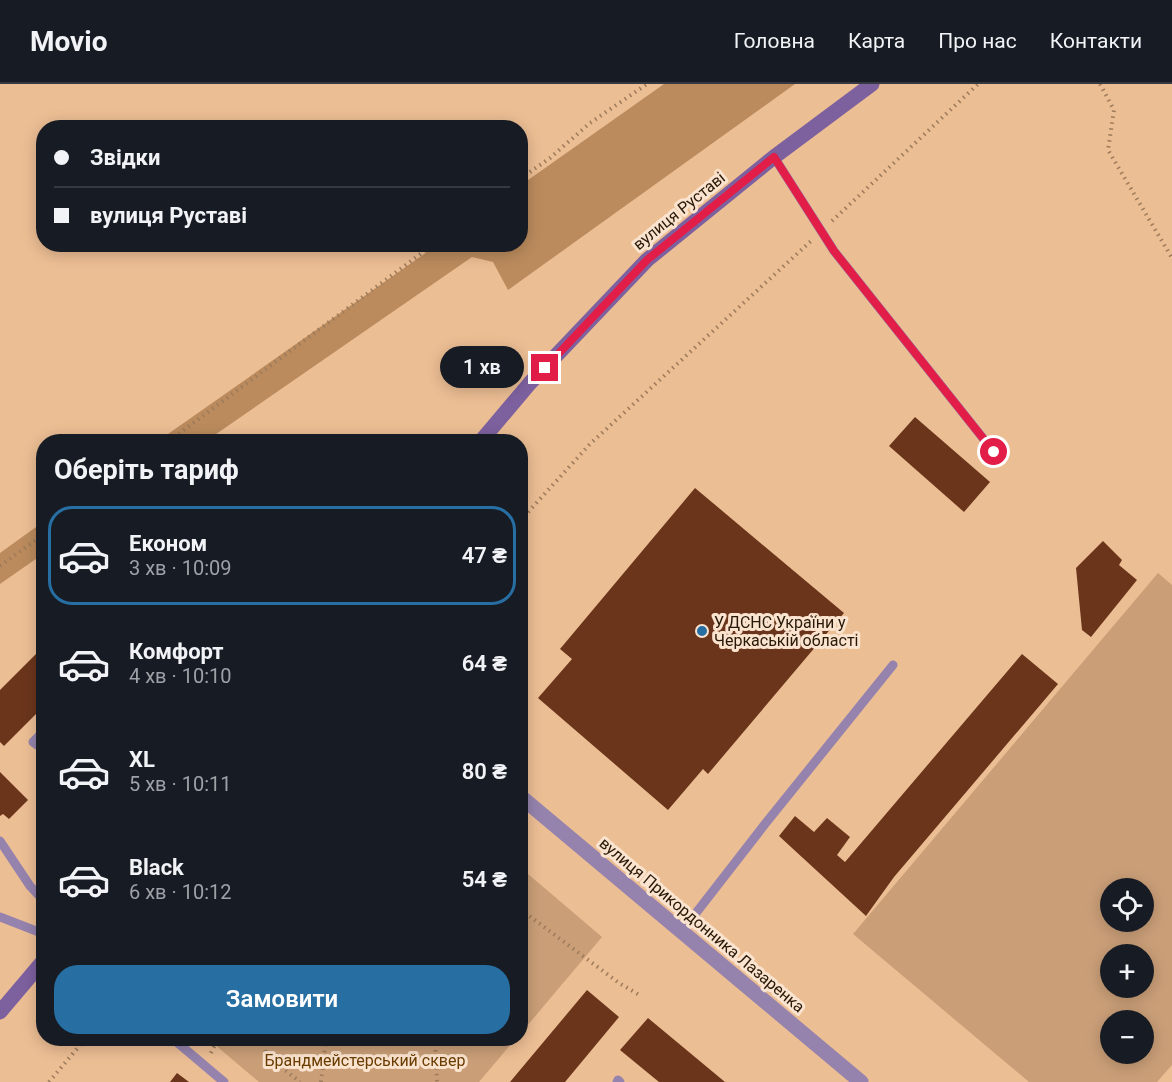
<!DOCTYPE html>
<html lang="uk">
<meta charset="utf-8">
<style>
body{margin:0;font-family:Roboto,sans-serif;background:#242831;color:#f1f3f6;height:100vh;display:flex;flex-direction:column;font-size:22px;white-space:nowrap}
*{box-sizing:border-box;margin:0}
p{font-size:20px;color:#9ea1a6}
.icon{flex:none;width:33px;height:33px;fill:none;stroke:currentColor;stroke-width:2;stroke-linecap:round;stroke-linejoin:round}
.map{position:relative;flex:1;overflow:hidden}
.drawer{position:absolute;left:36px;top:350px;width:492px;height:612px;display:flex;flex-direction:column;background:#171b24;border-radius:24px;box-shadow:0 3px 15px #0003}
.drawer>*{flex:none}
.hud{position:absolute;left:36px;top:36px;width:492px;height:132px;border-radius:24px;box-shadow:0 3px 15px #0003;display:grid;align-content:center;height:132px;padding:0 18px;background:#171b24}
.fabs{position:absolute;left:1100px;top:794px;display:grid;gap:12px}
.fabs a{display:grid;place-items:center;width:54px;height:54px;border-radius:50%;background:#171b24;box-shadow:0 3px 15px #0003;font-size:30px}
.end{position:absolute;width:27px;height:27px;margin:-14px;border:8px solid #e11d48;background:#fff;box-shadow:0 0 0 3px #fff}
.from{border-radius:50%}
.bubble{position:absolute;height:42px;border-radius:21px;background:#171b24;box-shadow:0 3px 15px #0003;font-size:20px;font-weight:600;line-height:42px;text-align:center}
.hud b{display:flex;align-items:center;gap:21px;height:57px;font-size:22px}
.hud b+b{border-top:2px solid #363941}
.hud i{width:15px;height:15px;background:#f1f3f6}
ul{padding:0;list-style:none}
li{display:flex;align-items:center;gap:18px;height:99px;margin:0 12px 9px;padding:0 6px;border:3px solid transparent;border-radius:24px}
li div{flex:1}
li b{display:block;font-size:22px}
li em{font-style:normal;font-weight:600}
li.on{border-color:#276fa3}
li>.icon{width:54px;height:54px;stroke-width:1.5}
h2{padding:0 18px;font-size:27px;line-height:72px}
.cta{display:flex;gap:12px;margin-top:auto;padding:12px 18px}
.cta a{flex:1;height:69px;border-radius:24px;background:#276fa3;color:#fff;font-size:24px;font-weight:600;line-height:69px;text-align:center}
header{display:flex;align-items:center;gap:36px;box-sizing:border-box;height:84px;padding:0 30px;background:#171b24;border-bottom:2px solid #363941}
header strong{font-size:28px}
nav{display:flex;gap:33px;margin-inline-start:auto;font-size:21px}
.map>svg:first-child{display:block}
.green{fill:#ca9f78;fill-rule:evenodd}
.forest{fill:#bb8b5d}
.building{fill:#6b351c}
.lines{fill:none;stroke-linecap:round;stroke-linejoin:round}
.path{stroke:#9d7b5b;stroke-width:4;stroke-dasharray:1.5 4.5;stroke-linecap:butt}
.service{stroke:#9583ad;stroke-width:9}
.tertiary{stroke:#9583ad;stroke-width:15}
.secondary{stroke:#7d619f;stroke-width:15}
.route{stroke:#e11d48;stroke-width:8}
.poi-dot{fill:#276fa3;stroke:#fbe4cf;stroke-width:2}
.labels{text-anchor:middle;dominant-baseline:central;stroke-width:6;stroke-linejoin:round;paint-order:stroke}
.street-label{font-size:16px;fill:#281807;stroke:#fbe4cf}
.poi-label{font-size:16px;fill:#281807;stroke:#fbe4cf;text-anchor:start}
.park-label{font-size:16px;fill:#6a3c00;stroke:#fbe4cf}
</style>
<header>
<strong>Movio</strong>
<nav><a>Головна</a><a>Карта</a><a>Про нас</a><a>Контакти</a></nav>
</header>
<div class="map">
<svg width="1172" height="998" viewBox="0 0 1172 998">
<rect width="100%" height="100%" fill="#ecbe94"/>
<path class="green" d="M 1158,489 L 1172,501 L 1172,981 L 1157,998 L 1029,998 L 853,850 ZM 1110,804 L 1143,804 L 1143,837 L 1110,837 ZM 1110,870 L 1143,870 L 1143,903 L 1110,903 ZM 1110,936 L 1143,936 L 1143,969 L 1110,969 Z
M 521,784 L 602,853 L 521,949 Z
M 207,954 L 516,954 L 479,998 L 259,998 Z"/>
<path class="forest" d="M 664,0 L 795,0 L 508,206 L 493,178 L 472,173 L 206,357 L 158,357 L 437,161 L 520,160 L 521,101 Z
M 43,438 L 43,470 L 0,500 L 0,469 Z"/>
<path class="building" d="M 915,333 L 990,398 L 964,428 L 889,362 Z
M 695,404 L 844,529 L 708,690 L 703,685 L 668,726 L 538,614 L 572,575 L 560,565 Z
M 1103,457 L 1122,476 L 1119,481 L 1137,496 L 1091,553 L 1082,546 L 1076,484 Z
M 44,562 L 44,622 L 4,662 L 0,658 L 0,606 Z
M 1022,570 L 1058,600 L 894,793 L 866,832 L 779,752 L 795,732 L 814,748 L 827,734 L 850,753 L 837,771 L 845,778 Z
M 0,688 L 28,716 L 9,735 L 3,730 L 0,732 Z
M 587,906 L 619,933 L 565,998 L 510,998 Z
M 648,934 L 725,998 L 659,998 L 620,966 Z
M 177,989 L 189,998 L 170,998 Z"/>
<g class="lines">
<path class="path" d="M 1100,0 L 1114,26 L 1108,66 L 1172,174
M 520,95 L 550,74 L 590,39 L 647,0
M 832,137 L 978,0
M 169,357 L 434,160
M 520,437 L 590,360 L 811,157
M 0,482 L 44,450
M 520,782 L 532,782
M 520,825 L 619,899 L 641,912
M 264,954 L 266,971 L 300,998
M 435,954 L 437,998
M 211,969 L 218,954
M 49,998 L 86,954
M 321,998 L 326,954"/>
<path class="service" d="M 774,73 L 834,167 L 994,368
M 44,647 L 33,658 L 44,666
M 0,757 L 30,802 L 44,817
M 0,833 L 44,850
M 682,847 L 765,740 L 893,581
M 172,954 L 224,998
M 617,998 L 618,996 L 620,998"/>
<path class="tertiary" d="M 520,712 L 861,998"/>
<path class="secondary" d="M 481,357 L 530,299 L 647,176 L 774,73 L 872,0
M 0,928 L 44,876"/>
</g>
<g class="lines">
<path class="route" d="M 545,284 L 647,176 L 774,73 L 834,167 L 994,368"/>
</g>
<circle class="poi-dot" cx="702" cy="547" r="6"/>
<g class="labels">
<g class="street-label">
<text transform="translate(679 127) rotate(-39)">вулиця Руставі</text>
<text transform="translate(702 841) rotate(40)">вулиця Прикордонника Лазаренка</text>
</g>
<g class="poi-label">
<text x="714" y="538">У ДСНС України у<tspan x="714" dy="18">Черкаській області</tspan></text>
</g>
<g class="park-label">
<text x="365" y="976">Брандмейстерський сквер</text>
</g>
</g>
</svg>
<div class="fabs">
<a><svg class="icon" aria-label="locate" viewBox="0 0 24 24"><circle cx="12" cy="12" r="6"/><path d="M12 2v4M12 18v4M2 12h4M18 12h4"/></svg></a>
<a>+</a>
<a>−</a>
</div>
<i class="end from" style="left:994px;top:368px"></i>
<i class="end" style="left:545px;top:284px"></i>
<div class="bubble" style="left:440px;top:262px;width:84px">1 хв</div>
<div class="hud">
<b><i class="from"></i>Звідки</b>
<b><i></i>вулиця Руставі</b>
</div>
<section class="drawer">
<h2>Оберіть тариф</h2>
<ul>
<li class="on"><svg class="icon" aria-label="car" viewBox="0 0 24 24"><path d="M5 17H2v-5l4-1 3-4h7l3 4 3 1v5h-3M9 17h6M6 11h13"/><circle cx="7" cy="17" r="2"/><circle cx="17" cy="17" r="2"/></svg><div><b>Економ</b><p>3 хв · 10:09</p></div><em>47 ₴</em></li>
<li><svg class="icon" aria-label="car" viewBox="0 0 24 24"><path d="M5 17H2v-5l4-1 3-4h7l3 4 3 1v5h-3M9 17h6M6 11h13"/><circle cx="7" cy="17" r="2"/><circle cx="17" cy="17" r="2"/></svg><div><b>Комфорт</b><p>4 хв · 10:10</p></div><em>64 ₴</em></li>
<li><svg class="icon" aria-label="car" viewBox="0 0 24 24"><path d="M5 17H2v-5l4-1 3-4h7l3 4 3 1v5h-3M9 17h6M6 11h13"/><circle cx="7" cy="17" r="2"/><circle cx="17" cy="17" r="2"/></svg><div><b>XL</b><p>5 хв · 10:11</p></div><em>80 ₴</em></li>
<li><svg class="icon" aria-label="car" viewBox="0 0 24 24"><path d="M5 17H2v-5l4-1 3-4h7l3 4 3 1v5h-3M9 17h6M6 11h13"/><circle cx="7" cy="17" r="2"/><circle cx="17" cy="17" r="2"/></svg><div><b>Black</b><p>6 хв · 10:12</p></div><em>54 ₴</em></li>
</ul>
<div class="cta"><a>Замовити</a></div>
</section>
</div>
